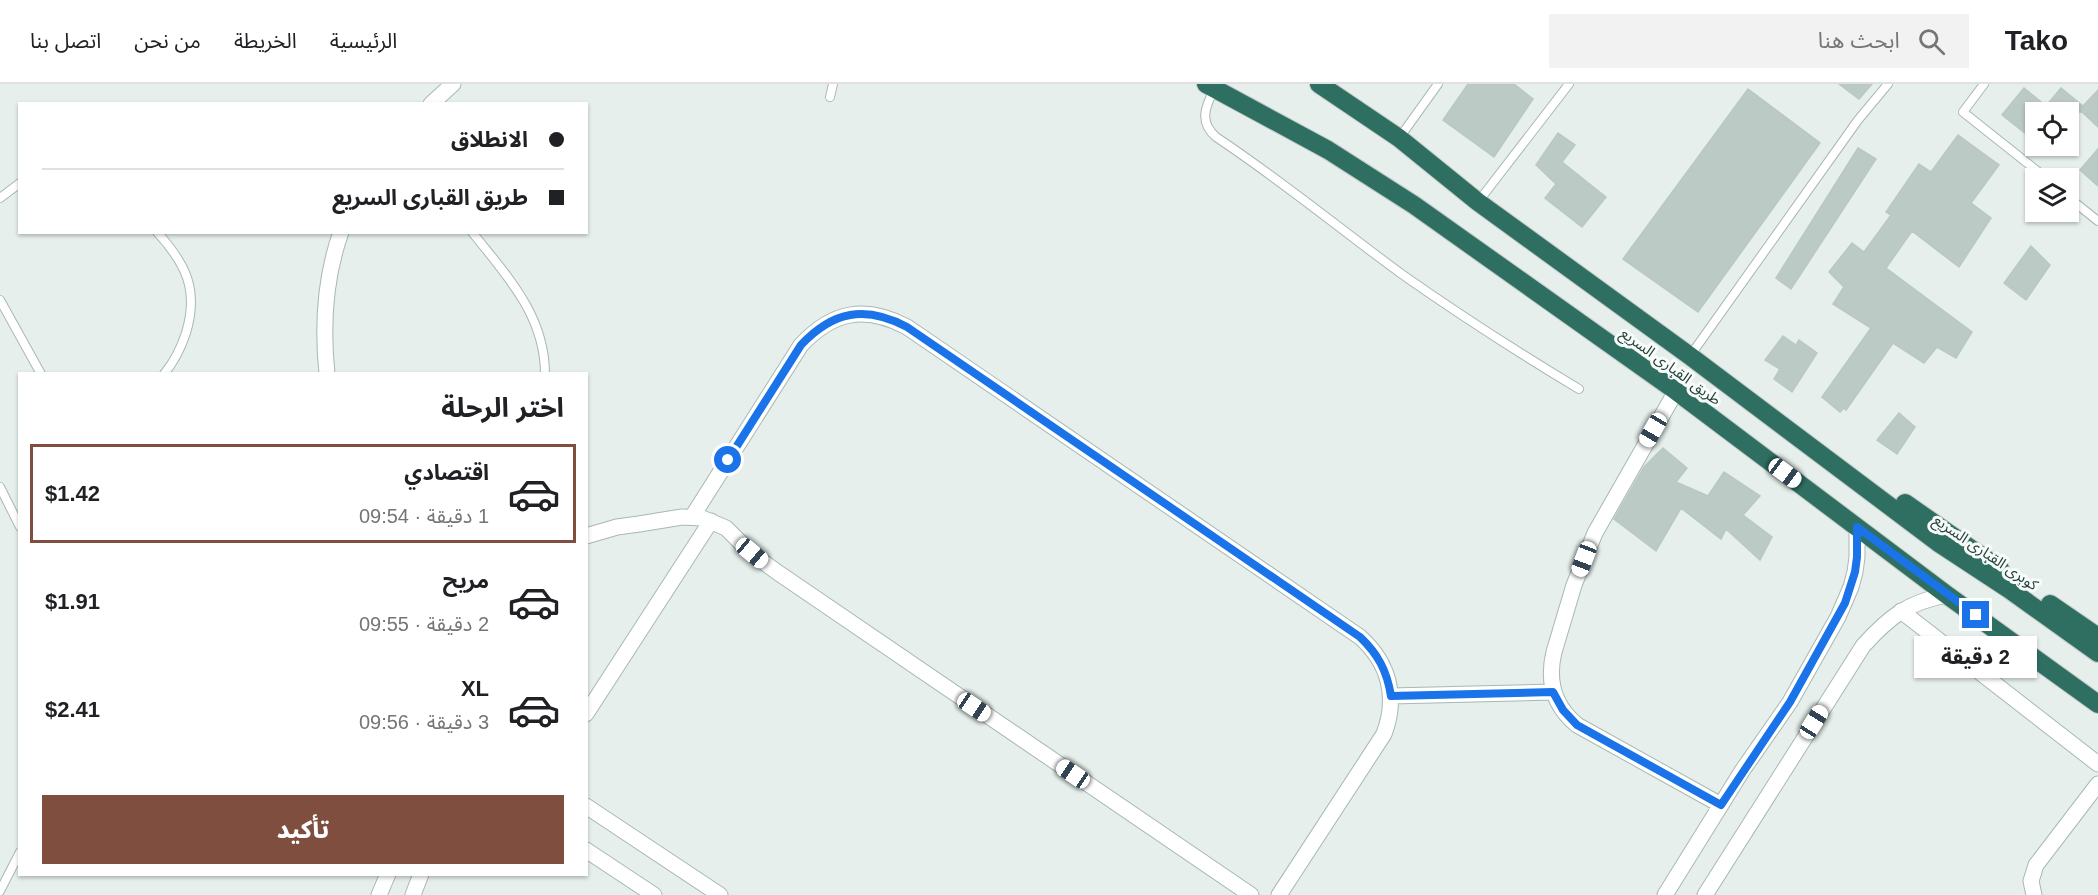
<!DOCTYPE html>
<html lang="ar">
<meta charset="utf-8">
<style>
body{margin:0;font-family:Helvetica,"Noto Sans Arabic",sans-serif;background:#f2f2f2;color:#202124;direction:rtl;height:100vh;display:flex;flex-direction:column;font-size:22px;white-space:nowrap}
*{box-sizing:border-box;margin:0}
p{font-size:20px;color:#757577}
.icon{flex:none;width:33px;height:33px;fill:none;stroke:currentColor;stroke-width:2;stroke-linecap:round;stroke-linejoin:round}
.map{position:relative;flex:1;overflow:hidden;direction:ltr}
.panel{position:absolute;left:18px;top:288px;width:570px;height:504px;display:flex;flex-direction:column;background:#fff;border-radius:0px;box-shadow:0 2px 4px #0004;direction:rtl}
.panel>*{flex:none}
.banner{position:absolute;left:18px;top:18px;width:570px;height:132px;border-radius:0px;box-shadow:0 2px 4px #0004;direction:rtl;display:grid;align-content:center;height:132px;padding:0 24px;background:#fff}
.fabs{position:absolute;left:2025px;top:18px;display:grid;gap:12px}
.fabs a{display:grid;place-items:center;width:54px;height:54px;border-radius:0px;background:#fff;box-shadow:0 2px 4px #0004;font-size:30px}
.end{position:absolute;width:27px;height:27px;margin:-14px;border:8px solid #1a73e8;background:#fff;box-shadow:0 0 0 3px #fff}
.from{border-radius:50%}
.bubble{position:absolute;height:42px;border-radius:0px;background:#fff;box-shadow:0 2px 4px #0004;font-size:20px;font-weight:800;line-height:42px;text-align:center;direction:rtl}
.car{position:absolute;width:18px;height:36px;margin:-18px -9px;border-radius:8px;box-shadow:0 0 4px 2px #0007;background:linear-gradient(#fff 24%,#345 0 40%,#fff 0 76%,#345 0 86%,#fff 0)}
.banner b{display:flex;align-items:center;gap:21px;height:57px;font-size:22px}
.banner b+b{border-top:2px solid #e0e0e0}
.banner i{width:15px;height:15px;background:#202124}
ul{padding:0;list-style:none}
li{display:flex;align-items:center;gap:18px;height:99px;margin:0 12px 9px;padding:0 12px;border:3px solid transparent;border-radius:0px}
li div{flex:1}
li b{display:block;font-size:22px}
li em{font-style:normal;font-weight:800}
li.selected{border-color:#7f4e3f}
li>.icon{width:54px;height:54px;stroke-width:1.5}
h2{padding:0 24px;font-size:27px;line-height:72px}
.primary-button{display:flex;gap:12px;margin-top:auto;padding:12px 24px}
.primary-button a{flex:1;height:69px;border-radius:0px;background:#7f4e3f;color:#fff;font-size:24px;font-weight:800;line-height:69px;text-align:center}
header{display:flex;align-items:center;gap:36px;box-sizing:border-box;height:84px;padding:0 30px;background:#fff;border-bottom:2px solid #e0e0e0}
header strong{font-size:28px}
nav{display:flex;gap:33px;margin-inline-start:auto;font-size:21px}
.search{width:420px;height:54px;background:#f2f2f2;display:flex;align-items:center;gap:15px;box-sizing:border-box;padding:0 21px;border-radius:0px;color:#757577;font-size:22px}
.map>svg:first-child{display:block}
.building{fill:#bbcac4;stroke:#b8c9c2;stroke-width:1.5}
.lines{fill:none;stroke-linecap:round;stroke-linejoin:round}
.lane-casing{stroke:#a8b8b2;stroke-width:10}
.street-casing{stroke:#a8b8b2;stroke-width:17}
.highway-casing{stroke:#c2cac8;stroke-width:20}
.lane{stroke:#fff;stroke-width:8}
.street{stroke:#fff;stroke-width:15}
.highway{stroke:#2f6f62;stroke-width:18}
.route{stroke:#1a73e8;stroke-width:8}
.labels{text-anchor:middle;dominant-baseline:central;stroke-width:6;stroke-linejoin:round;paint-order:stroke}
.street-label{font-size:15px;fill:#24423a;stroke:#f7fbf9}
</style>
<header>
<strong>Tako</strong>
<div class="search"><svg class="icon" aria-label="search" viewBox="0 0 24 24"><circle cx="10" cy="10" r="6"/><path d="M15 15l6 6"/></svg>ابحث هنا</div>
<nav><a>الرئيسية</a><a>الخريطة</a><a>من نحن</a><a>اتصل بنا</a></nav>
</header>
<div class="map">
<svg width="2098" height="811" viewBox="0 0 2098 811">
<rect width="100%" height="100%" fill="#e6efeb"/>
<path class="building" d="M 1468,0 L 1514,0 L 1533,15 L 1494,73 L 1443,36 Z
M 1839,0 L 1872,0 L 1859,15 Z
M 2024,4 L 2046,22 L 2061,4 L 2083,22 L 2098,6 L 2098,43 L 2082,28 L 2036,28 L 2036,58 L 2002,31 Z
M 1748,5 L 1820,59 L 1698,228 L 1623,175 Z
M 1558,49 L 1575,61 L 1562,78 L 1606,113 L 1582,143 L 1545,114 L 1556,100 L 1536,81 Z
M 1958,51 L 1999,81 L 1971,119 L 1991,134 L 1959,183 L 1912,147 L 1886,184 L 1972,248 L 1956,274 L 1937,263 L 1924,279 L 1893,259 L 1846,326 L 1844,324 L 1840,328 L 1822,313 L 1871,244 L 1833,220 L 1844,203 L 1829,188 L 1852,159 L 1864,168 L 1891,131 L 1886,128 L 1919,80 L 1931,88 Z
M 1858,64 L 1876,75 L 1791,205 L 1776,194 Z
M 2098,65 L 2098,102 L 2080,86 Z
M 2031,162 L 2050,181 L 2026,216 L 2004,199 Z
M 1783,252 L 1796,261 L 1799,256 L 1817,269 L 1792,308 L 1774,295 L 1780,285 L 1765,276 Z
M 1899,329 L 1915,343 L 1897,370 L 1877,356 Z
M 1663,364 L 1687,384 L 1676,398 L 1708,412 L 1724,388 L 1760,412 L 1743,431 L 1772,453 L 1760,476 L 1726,445 L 1721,455 L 1681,424 L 1656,467 L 1614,435 L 1644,383 Z"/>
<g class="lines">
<g class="lane-casing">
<path id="lane" d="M 1984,0 L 1963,28 L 2046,94
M 1214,6 C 1205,23 1199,38 1216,53 C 1281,96 1340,145 1403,191 C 1460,231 1519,269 1579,305
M 830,13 L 833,0
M 1400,53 L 1438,0
M 2068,113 L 2098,137
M 0,114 L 20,99
M 1478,118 L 1569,0
M 157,148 C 186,180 199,206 186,249 C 181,264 174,278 164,290
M 472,148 C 506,191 545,231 545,290
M 0,216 L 41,290
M 1690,272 L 1858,36 L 1888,0
M 0,403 L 20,443
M 0,807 L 20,768"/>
</g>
<g class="street-casing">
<path id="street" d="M 431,20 L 453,0
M 327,290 C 322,242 325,193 341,148
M 1676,307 L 1595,449 L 1574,501 L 1554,568 C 1547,597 1554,622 1577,641 L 1721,721
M 692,433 L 801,261 C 833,227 865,221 907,243 L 1360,553 C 1389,579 1398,613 1384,650 L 1279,811
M 586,452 L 617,443 L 639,440 L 682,433 L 702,434 L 726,444 L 751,469 L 777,488 L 1251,811
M 1901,527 L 2098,680
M 1391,612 L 1553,608
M 586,630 L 711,437
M 586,722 L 720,811
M 586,766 L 654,811
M 379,811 L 388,790
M 413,811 L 421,790
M 1665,811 L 1742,687 L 1790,618 L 1838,533 L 1851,503 L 1855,488 L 1857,473 L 1857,443
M 1705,811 L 1863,562 C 1889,533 1908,518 1947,511
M 2034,811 L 2031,797 L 2036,781 L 2098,700"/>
</g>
<g class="highway-casing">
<path id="highway" d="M 1206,0 L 1328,66 L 1414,121 L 1676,307 L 1947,511 L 2098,620
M 1319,0 L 1399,54 L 1478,118 L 1690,272 L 1940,460 L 2010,506 L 2098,569
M 1905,419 L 2000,485
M 2050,520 L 2098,553"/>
</g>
<use href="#lane" class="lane"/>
<use href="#street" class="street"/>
<use href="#highway" class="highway"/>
</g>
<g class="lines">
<path class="route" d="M 728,376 L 801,261 C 833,227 865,221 907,243 L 1360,553 C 1378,570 1387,587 1391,612 L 1553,608 L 1563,626 L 1577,641 L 1721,721 L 1790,618 L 1845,519 L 1855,488 L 1857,473 L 1857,443 L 1976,531"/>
</g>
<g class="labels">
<g class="street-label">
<text transform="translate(1671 282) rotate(36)">طريق القبارى السريع</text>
<text transform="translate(1986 468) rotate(34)">كوبرى القبارى السريع</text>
</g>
</g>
</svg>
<div class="fabs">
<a><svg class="icon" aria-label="locate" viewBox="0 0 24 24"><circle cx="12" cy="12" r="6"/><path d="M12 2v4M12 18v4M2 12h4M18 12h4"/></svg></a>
<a><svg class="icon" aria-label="layers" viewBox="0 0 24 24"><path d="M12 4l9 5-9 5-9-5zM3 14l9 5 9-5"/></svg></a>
</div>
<i class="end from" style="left:728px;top:376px"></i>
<i class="end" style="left:1976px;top:531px"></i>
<div class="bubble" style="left:1914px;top:552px;width:123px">2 دقيقة</div>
<i class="car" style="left:1653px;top:346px;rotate:210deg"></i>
<i class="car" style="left:1785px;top:389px;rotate:127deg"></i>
<i class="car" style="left:752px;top:469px;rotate:130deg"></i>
<i class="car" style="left:1584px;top:475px;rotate:201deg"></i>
<i class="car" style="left:974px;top:623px;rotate:124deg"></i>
<i class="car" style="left:1814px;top:638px;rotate:32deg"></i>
<i class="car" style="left:1073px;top:690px;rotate:304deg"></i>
<div class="banner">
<b><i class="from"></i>الانطلاق</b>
<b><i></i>طريق القبارى السريع</b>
</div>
<section class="panel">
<h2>اختر الرحلة</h2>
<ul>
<li class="selected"><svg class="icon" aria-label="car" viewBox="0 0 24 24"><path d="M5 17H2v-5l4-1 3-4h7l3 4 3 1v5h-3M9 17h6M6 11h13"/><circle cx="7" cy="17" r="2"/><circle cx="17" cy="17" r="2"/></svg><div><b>اقتصادي</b><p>1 دقيقة · 09:54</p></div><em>$1.42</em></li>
<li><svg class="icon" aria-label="car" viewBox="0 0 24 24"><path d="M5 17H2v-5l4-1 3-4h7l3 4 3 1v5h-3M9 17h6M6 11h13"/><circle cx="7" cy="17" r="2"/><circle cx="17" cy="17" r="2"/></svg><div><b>مريح</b><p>2 دقيقة · 09:55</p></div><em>$1.91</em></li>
<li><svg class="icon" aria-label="car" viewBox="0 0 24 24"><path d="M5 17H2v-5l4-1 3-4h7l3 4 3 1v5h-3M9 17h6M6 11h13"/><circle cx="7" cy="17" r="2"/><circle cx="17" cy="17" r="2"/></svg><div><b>XL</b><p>3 دقيقة · 09:56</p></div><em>$2.41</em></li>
</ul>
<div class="primary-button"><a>تأكيد</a></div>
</section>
</div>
